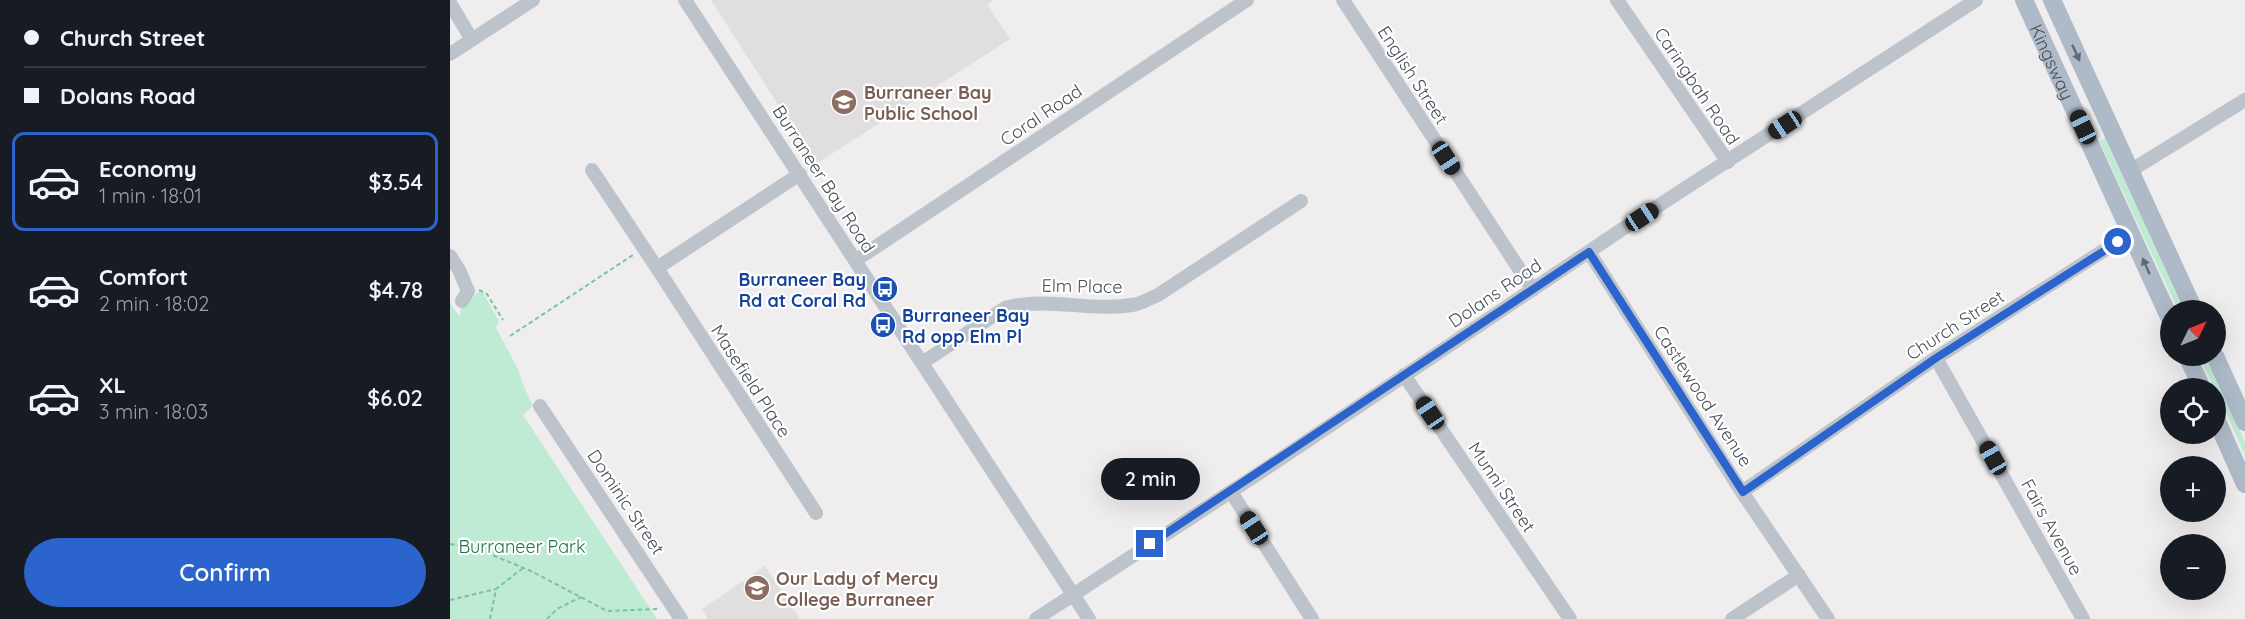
<!DOCTYPE html>
<meta charset="utf-8">
<style>
body{margin:0;font-family:Quicksand,sans-serif;background:#20242c;color:#f1f3f6;height:100vh;display:flex;flex-direction:column;font-size:22px;white-space:nowrap}
*{box-sizing:border-box;margin:0}
p{font-size:20px;color:#9ea1a6}
.icon{flex:none;width:33px;height:33px;fill:none;stroke:currentColor;stroke-width:2;stroke-linecap:round;stroke-linejoin:round}
.map{position:relative;flex:1;overflow:hidden}
.details{display:flex;flex-direction:column;background:#171b24;width:450px}
.details>*{flex:none}
.banner{display:grid;align-content:center;height:132px;padding:0 24px;background:#171b24}
.needle{width:39px;rotate:47deg}
.tools{position:absolute;left:1710px;top:300px;display:grid;gap:12px}
.tools a{display:grid;place-items:center;width:66px;height:66px;border-radius:50%;background:#171b24;box-shadow:0 6px 24px #0002;font-size:30px}
.end{position:absolute;width:27px;height:27px;margin:-14px;border:8px solid #2a64cc;background:#fff;box-shadow:0 0 0 3px #fff}
.from{border-radius:50%}
.bubble{position:absolute;height:42px;border-radius:21px;background:#171b24;box-shadow:0 6px 24px #0002;font-size:20px;font-weight:600;line-height:42px;text-align:center}
.car{position:absolute;width:18px;height:36px;margin:-18px -9px;border-radius:8px;box-shadow:0 0 4px 2px #0007;background:linear-gradient(#222 24%,#8ab4d8 0 40%,#222 0 76%,#8ab4d8 0 86%,#222 0)}
.banner b{display:flex;align-items:center;gap:21px;height:57px;font-size:22px}
.banner b+b{border-top:2px solid #363941}
.banner i{width:15px;height:15px;background:#f1f3f6}
ul{padding:0;list-style:none}
li{display:flex;align-items:center;gap:18px;height:99px;margin:0 12px 9px;padding:0 12px;border:3px solid transparent;border-radius:12px}
li div{flex:1}
li b{display:block;font-size:22px}
li em{font-style:normal;font-weight:600}
li.active{border-color:#2a64cc}
li>.icon{width:54px;height:54px;stroke-width:1.5}
.cta{display:flex;gap:12px;margin-top:auto;padding:12px 24px}
.cta a{flex:1;height:69px;border-radius:36px;background:#2a64cc;color:#fff;font-size:24px;font-weight:600;line-height:69px;text-align:center}
main{display:flex;flex:1;min-height:0}
.map>svg:first-child{display:block}
.education{fill:#e0dede}
.green{fill:#bfead3}
.lines{fill:none;stroke-linecap:round;stroke-linejoin:round}
.path{stroke:#7ac4a6;stroke-width:2;stroke-dasharray:4.5 3;stroke-linecap:butt}
.minor{stroke:#bdc3cb;stroke-width:14}
.major{stroke:#afbac9;stroke-width:18}
.oneway{fill:#616a74}
.route{stroke:#2a64cc;stroke-width:8}
.labels{text-anchor:middle;dominant-baseline:central;stroke-width:4.5;stroke-linejoin:round;paint-order:stroke}
.street-label{font-size:18px;fill:#474f58;stroke:#fff}
.education-label{font-size:18px;font-weight:bold;fill:#785e54;stroke:#fff;text-anchor:start}
.transit-label{font-size:18px;font-weight:bold;fill:#164399;stroke:#fff;text-anchor:end}
.park-label{font-size:18px;fill:#1f724f;stroke:#fff}
</style>
<main>
<section class="details">
<div class="banner">
<b><i class="from"></i>Church Street</b>
<b><i></i>Dolans Road</b>
</div>
<ul>
<li class="active"><svg class="icon" aria-label="car" viewBox="0 0 24 24"><path d="M5 17H2v-5l4-1 3-4h7l3 4 3 1v5h-3M9 17h6M6 11h13"/><circle cx="7" cy="17" r="2"/><circle cx="17" cy="17" r="2"/></svg><div><b>Economy</b><p>1 min · 18:01</p></div><em>$3.54</em></li>
<li><svg class="icon" aria-label="car" viewBox="0 0 24 24"><path d="M5 17H2v-5l4-1 3-4h7l3 4 3 1v5h-3M9 17h6M6 11h13"/><circle cx="7" cy="17" r="2"/><circle cx="17" cy="17" r="2"/></svg><div><b>Comfort</b><p>2 min · 18:02</p></div><em>$4.78</em></li>
<li><svg class="icon" aria-label="car" viewBox="0 0 24 24"><path d="M5 17H2v-5l4-1 3-4h7l3 4 3 1v5h-3M9 17h6M6 11h13"/><circle cx="7" cy="17" r="2"/><circle cx="17" cy="17" r="2"/></svg><div><b>XL</b><p>3 min · 18:03</p></div><em>$6.02</em></li>
</ul>
<div class="cta"><a>Confirm</a></div>
</section>
<div class="map">
<svg width="1795" height="619" viewBox="0 0 1795 619">
<rect width="100%" height="100%" fill="#efeded"/>
<path class="education" d="M 261,0 L 544,0 L 537,5 L 560,39 L 366,164 Z
M 315,566 L 350,619 L 258,619 L 252,609 Z"/>
<path class="green" d="M 1655,138 L 1734,310 L 1728,310 L 1649,141 Z
M 29,292 L 33,293 L 49,321 L 46,328 L 68,369 L 74,387 L 83,406 L 73,415 L 207,619 L 0,619 L 0,303 L 9,316 L 11,314 L 10,305 Z
M 1749,356 L 1755,356 L 1790,431 L 1795,442 L 1795,456 L 1766,388 L 1764,388 Z"/>
<g class="lines">
<path class="path" d="M 29,290 L 37,294 L 53,320
M 60,336 L 183,255
M 0,544 L 25,548 L 81,571 L 157,611 L 208,609
M 0,600 L 46,589
M 40,619 L 46,589 L 73,568
M 97,619 L 107,609 L 131,597"/>
<path class="minor" d="M 235,0 L 639,619
M 893,0 L 1083,290
M 1167,0 L 1278,162
M 0,3 L 22,40
M 0,54 L 83,0
M 142,170 L 207,268
M 1680,171 L 1795,100
M 350,174 L 207,268 L 366,513
M 1139,252 L 1292,492 L 1378,619
M 0,256 L 9,270 L 18,291 L 12,301
M 406,260 L 797,0
M 1486,358 L 1633,619
M 472,363 L 555,308 C 597,296 640,312 682,305 C 691,304 700,298 708,295 L 851,201
M 954,375 L 1120,619
M 90,406 L 231,619
M 781,492 L 862,619
M 1292,492 L 1486,358 L 1681,233
M 586,619 L 817,468 L 1174,228 L 1526,0
M 1282,619 L 1349,575"/>
<g class="major">
<path id="s1" d="M 1574,0 L 1720,319"/>
<path d="M 1602,0 L 1744,310"/>
<path d="M 1737,356 L 1752,388"/>
<path d="M 1765,356 L 1795,422"/>
<path d="M 1766,419 L 1795,484"/>
</g>
</g>
<defs><path id="oneway-solid" d="M-6-.8H1V-3.2L6.5 0L1 3.2V.8H-6Z" transform="scale(1.5)"/></defs>
<g class="oneway">
<use href="#oneway-solid" transform="translate(1626 53) rotate(65)"/>
<use href="#oneway-solid" transform="translate(1696 266) rotate(-114)"/>
</g>
<g class="lines">
<path class="route" d="M 700,544 L 1139,252 L 1293,492 L 1486,358 L 1668,242"/>
</g>
<defs>
<g id="school-disc" transform="scale(1.35)"><circle r="9.5" fill="#8d6e63" stroke="#fff"/><path d="M0-5L7-2L0 1L-7-2ZM-4 1L0 2.5L4 1V4Q0 6-4 4Z" fill="#fff"/></g>
<g id="bus-disc" transform="scale(1.35)"><circle r="9.5" fill="#1a4fb4" stroke="#fff"/><path d="M-5-6H5V4H4V6H2V4H-2V6H-4V4H-5ZM-3.5-4V0h7V-4ZM-3.5 1.2v1.5H-2V1.2ZM2 1.2v1.5H3.5V1.2Z" fill="#fff"/></g>
</defs>
<g fill-rule="evenodd">
<use href="#school-disc" x="394" y="102"/>
<use href="#bus-disc" x="435" y="289"/>
<use href="#bus-disc" x="433" y="325"/>
<use href="#school-disc" x="307" y="588"/>
</g>
<g class="labels">
<g class="street-label">
<text stroke="none"><textPath href="#s1" startOffset="68">Kingsway</textPath></text>
<text transform="translate(963 75) rotate(57)">English Street</text>
<text transform="translate(1247 86) rotate(56)">Caringbah Road</text>
<text transform="translate(591 115) rotate(-34)">Coral Road</text>
<text transform="translate(374 179) rotate(57)">Burraneer Bay Road</text>
<text transform="translate(632 286) rotate(1)">Elm Place</text>
<text transform="translate(1045 293) rotate(-34)">Dolans Road</text>
<text transform="translate(1505 325) rotate(-33)">Church Street</text>
<text transform="translate(301 381) rotate(57)">Masefield Place</text>
<text transform="translate(1253 396) rotate(57)">Castlewood Avenue</text>
<text transform="translate(1052 487) rotate(56)">Munni Street</text>
<text transform="translate(176 502) rotate(56)">Dominic Street</text>
<text transform="translate(1602 527) rotate(61)">Fairs Avenue</text>
</g>
<g class="education-label">
<text x="414" y="92">Burraneer Bay<tspan x="414" dy="21">Public School</tspan></text>
<text x="326" y="578">Our Lady of Mercy<tspan x="326" dy="21">College Burraneer</tspan></text>
</g>
<g class="transit-label">
<text x="416" y="279">Burraneer Bay<tspan x="416" dy="21">Rd at Coral Rd</tspan></text>
<text x="452" y="315" text-anchor="start">Burraneer Bay<tspan x="452" dy="21">Rd opp Elm Pl</tspan></text>
</g>
<g class="park-label">
<text x="72" y="546">Burraneer Park</text>
</g>
</g>
</svg>
<div class="tools">
<a><svg class="needle" viewBox="-14 -14 28 28"><path d="M0-13l5 13h-10z" fill="#e53935"/><path d="M0 13l5-13h-10z" fill="#9ea1a6"/></svg></a>
<a><svg class="icon" aria-label="locate" viewBox="0 0 24 24"><circle cx="12" cy="12" r="6"/><path d="M12 2v4M12 18v4M2 12h4M18 12h4"/></svg></a>
<a>+</a>
<a>−</a>
</div>
<i class="end from" style="left:1668px;top:242px"></i>
<i class="end" style="left:700px;top:544px"></i>
<div class="bubble" style="left:651px;top:458px;width:99px">2 min</div>
<i class="car" style="left:1335px;top:125px;rotate:237deg"></i>
<i class="car" style="left:1633px;top:127px;rotate:335deg"></i>
<i class="car" style="left:996px;top:158px;rotate:147deg"></i>
<i class="car" style="left:1192px;top:217px;rotate:57deg"></i>
<i class="car" style="left:980px;top:413px;rotate:326deg"></i>
<i class="car" style="left:1543px;top:458px;rotate:331deg"></i>
<i class="car" style="left:804px;top:528px;rotate:327deg"></i>
</div>
</main>
